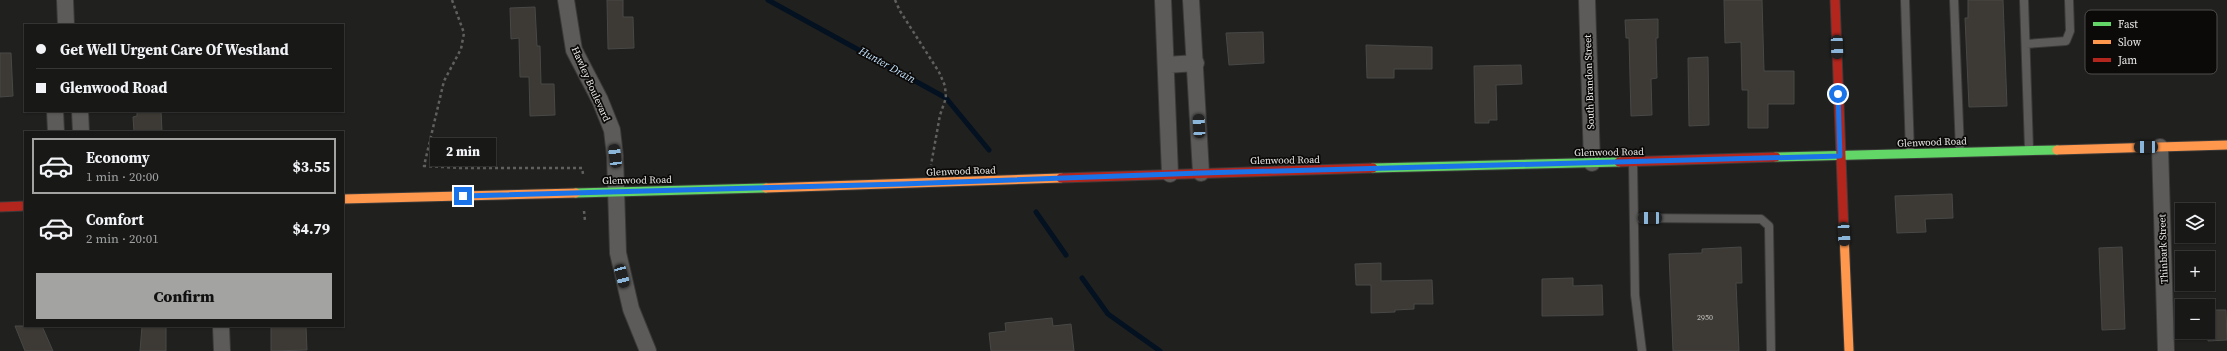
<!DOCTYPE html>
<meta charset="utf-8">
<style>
body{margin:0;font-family:"Source Serif 4",serif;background:#212120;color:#f1f3f6;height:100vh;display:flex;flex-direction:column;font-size:15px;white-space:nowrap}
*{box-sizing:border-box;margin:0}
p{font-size:13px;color:#9fa0a1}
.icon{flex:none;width:22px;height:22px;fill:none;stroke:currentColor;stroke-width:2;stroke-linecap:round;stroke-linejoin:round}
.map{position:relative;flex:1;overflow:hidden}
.side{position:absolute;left:24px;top:131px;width:320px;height:196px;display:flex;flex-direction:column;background:#181817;border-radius:0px;box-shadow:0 1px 3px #0004,0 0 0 1px #363736}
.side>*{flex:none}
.banner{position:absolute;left:24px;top:24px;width:320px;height:88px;border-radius:0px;box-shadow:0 1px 3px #0004,0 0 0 1px #363736;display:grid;align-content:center;height:88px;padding:0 12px;background:#181817}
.controls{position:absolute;left:2175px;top:203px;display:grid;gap:8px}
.controls a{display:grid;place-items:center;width:40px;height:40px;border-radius:0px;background:#181817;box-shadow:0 1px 3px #0004,0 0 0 1px #363736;font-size:20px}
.end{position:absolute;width:18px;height:18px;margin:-9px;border:5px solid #1a73e8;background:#fff;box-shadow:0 0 0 2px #fff}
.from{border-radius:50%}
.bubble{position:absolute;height:28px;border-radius:0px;background:#181817;box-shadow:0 1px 3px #0004,0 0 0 1px #363736;font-size:13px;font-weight:800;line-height:28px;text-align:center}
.car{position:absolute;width:12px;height:24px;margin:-12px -6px;border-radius:5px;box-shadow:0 0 3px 1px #0007;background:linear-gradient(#222 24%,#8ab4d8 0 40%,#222 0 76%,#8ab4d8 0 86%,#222 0)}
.banner b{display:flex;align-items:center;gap:14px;height:38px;font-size:15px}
.banner b+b{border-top:1px solid #363736}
.banner i{width:10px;height:10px;background:#f1f3f6}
ul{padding:7px 0 0;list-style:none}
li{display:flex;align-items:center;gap:12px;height:56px;margin:0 8px 6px;padding:0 4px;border:2px solid transparent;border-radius:0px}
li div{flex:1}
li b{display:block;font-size:15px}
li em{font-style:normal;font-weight:800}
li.current{border-color:#a3a3a2}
li>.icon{width:36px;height:36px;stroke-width:1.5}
.action{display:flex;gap:8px;margin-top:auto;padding:8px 12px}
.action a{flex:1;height:46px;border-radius:0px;background:#a3a3a2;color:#111;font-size:16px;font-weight:800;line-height:46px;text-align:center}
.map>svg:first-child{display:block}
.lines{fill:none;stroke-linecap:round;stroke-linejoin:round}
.stream{stroke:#031120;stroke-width:5}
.building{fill:#3d3a35;stroke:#484847}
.lane-casing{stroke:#3b3a39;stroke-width:10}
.street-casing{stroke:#3b3a39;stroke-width:18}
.fast-casing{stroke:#3b3a39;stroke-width:11}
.slow-casing{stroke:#3b3a39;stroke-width:11}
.jam-casing{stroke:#3b3a39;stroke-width:11}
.path{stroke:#61605f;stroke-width:2.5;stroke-dasharray:3 3;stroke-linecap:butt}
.lane{stroke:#5c5b5a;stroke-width:8}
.street{stroke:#5c5b5a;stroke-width:16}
.fast{stroke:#63d668;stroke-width:9}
.slow{stroke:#ff974d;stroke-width:9}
.jam{stroke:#b3261e;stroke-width:9}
.route{stroke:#1a73e8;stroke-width:5}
.labels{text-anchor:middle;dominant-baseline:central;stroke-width:3.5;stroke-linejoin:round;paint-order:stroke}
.number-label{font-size:8px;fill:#bfbdbb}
.street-label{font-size:10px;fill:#eae9e8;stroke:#0b0a09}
.water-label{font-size:11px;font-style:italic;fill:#c2dff7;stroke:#0b0a09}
.key{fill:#0b0a09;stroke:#4e4d4c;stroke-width:1}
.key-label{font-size:11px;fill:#eae9e8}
</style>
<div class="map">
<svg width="2227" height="351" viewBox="0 0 2227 351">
<rect width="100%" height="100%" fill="#20201f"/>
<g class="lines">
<path class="stream" d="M 768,0 L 946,98 L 989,150
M 1036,212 L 1066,255
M 1082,278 L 1108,314 L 1160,351"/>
</g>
<path class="building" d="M 607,0 L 623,0 L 623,17 L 633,17 L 634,48 L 608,49 Z
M 1724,0 L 1762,0 L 1764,71 L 1794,71 L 1794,104 L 1768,104 L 1768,128 L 1748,128 L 1748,90 L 1742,90 L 1741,42 L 1725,43 Z
M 1968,0 L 2003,0 L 2007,106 L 1969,107 L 1965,18 L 1968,18 Z
M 535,7 L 537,46 L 540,46 L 541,84 L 554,84 L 555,115 L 530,116 L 529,77 L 520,77 L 519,38 L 511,39 L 510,8 Z
M 1658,19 L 1658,38 L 1656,38 L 1657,78 L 1651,79 L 1652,115 L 1631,116 L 1629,38 L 1626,38 L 1625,20 Z
M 1263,32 L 1264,63 L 1229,65 L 1226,33 Z
M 1366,45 L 1432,47 L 1432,69 L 1394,69 L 1394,78 L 1367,78 Z
M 0,53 L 11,53 L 13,96 L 0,97 Z
M 1708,57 L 1709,125 L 1689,126 L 1688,58 Z
M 1521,65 L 1522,84 L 1496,85 L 1497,120 L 1489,120 L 1489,123 L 1475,123 L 1474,66 Z
M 137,111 L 161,111 L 162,132 L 134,132 L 133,117 L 137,116 Z
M 1952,194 L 1953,218 L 1925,219 L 1926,232 L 1897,233 L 1895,196 Z
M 1741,247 L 1742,283 L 1736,283 L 1739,351 L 1673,351 L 1669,254 L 1702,253 L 1702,249 Z
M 2122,247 L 2125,329 L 2102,330 L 2099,248 Z
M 1381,263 L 1381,281 L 1432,280 L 1433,304 L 1414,304 L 1414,309 L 1395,310 L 1395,312 L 1371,313 L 1371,285 L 1356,285 L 1355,264 Z
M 1573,278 L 1573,286 L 1602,285 L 1603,315 L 1542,316 L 1542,279 Z
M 2208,310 L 2226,310 L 2227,340 L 2208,341 Z
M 1052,318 L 1053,326 L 1071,324 L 1074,351 L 991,351 L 989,333 L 1006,331 L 1005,323 Z
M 15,326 L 42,326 L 53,351 L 25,351 Z
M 142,326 L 166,326 L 166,351 L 140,351 Z
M 271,326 L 306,326 L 307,350 L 271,351 Z"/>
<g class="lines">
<g class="lane-casing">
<path id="lane" d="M 1905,0 L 1910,153
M 1954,0 L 1960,151
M 2024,0 L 2029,149
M 2026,44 L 2066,41 L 2070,31 L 2069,0
M 1633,162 L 1635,295 L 1642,351
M 1634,218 L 1761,219 L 1769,226 L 1771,351"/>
</g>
<g class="street-casing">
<path id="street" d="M 65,0 L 66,25
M 566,0 L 574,50 L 600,100 L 612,130 L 615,156 L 618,253 L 631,309 L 648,351
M 1163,0 L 1170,174
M 1191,0 L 1201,173
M 1587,0 L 1592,163
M 1166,65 L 1196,63
M 55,111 L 56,132
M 80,111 L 81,132
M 2160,147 L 2166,351
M 221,326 L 222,351"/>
</g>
<g class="fast-casing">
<path id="fast" d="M 1776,157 L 2057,150
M 1373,168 L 1619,162
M 576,193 L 766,188"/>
</g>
<g class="slow-casing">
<path id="slow" d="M 2057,150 L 2227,145
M 766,188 L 1061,178
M 343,199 L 576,193
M 1844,234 L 1849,351"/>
</g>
<g class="jam-casing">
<path id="jam" d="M 1835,0 L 1844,234
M 1619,162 L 1776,157
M 1061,178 L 1373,168
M 0,207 L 25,206"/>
</g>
<path class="path" d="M 452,0 L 464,33 L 461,49 L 444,81 L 424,166 L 460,168 L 582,168 L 583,174
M 895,0 L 900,11 L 939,72 L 945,86 L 946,98 L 940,115 L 931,165
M 584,211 L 585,221"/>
<use href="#lane" class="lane"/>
<use href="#street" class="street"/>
<use href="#fast" class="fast"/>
<use href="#slow" class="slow"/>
<use href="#jam" class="jam"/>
</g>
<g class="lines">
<path class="route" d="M 463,196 L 902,184 L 1201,173 L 1840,156 L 1838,94"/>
</g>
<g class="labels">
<g class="number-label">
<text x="1705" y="317">2950</text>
</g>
<g class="street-label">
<text transform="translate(1589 82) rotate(-92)">South Brandon Street</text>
<text transform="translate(591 84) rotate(66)">Hawley Boulevard</text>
<text transform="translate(1932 142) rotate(-2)">Glenwood Road</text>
<text transform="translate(1609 152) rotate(-1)">Glenwood Road</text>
<text transform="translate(1285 160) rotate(-1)">Glenwood Road</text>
<text transform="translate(961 171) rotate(-2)">Glenwood Road</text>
<text transform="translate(637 180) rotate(-1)">Glenwood Road</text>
<text transform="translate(2163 249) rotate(-92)">Thinbark Street</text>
</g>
<g class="water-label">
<text transform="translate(887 65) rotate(29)">Hunter Drain</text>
</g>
</g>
<rect x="2085" y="10" width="132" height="64" rx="6" class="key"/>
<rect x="2093" y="22" width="18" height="4" fill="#63d668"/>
<rect x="2093" y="40" width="18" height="4" fill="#ff974d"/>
<rect x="2093" y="58" width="18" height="4" fill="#b3261e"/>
<g class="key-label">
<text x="2118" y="28">Fast</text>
<text x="2118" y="46">Slow</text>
<text x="2118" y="64">Jam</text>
</g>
</svg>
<div class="controls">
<a><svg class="icon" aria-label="layers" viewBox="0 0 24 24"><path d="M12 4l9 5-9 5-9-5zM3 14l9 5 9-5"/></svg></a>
<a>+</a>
<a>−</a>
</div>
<i class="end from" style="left:1838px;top:94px"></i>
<i class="end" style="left:463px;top:196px"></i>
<div class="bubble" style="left:430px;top:138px;width:66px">2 min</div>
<i class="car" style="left:1837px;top:47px;rotate:178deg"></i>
<i class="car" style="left:1199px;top:126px;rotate:357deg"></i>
<i class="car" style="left:2146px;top:147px;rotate:269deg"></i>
<i class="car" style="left:615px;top:156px;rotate:353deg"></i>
<i class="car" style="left:1650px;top:218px;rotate:270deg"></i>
<i class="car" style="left:1844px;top:234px;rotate:177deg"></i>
<i class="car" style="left:622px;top:276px;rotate:165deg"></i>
<div class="banner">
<b><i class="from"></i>Get Well Urgent Care Of Westland</b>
<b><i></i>Glenwood Road</b>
</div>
<section class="side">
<ul>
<li class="current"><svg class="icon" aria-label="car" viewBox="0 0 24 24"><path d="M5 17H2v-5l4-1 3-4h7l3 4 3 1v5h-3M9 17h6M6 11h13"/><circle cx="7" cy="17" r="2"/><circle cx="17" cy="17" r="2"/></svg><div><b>Economy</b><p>1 min · 20:00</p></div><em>$3.55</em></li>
<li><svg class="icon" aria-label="car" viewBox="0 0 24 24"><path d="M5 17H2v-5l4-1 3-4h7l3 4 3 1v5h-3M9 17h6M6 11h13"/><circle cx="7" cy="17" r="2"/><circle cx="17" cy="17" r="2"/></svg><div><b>Comfort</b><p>2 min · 20:01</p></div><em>$4.79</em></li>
</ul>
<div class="action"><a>Confirm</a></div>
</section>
</div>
